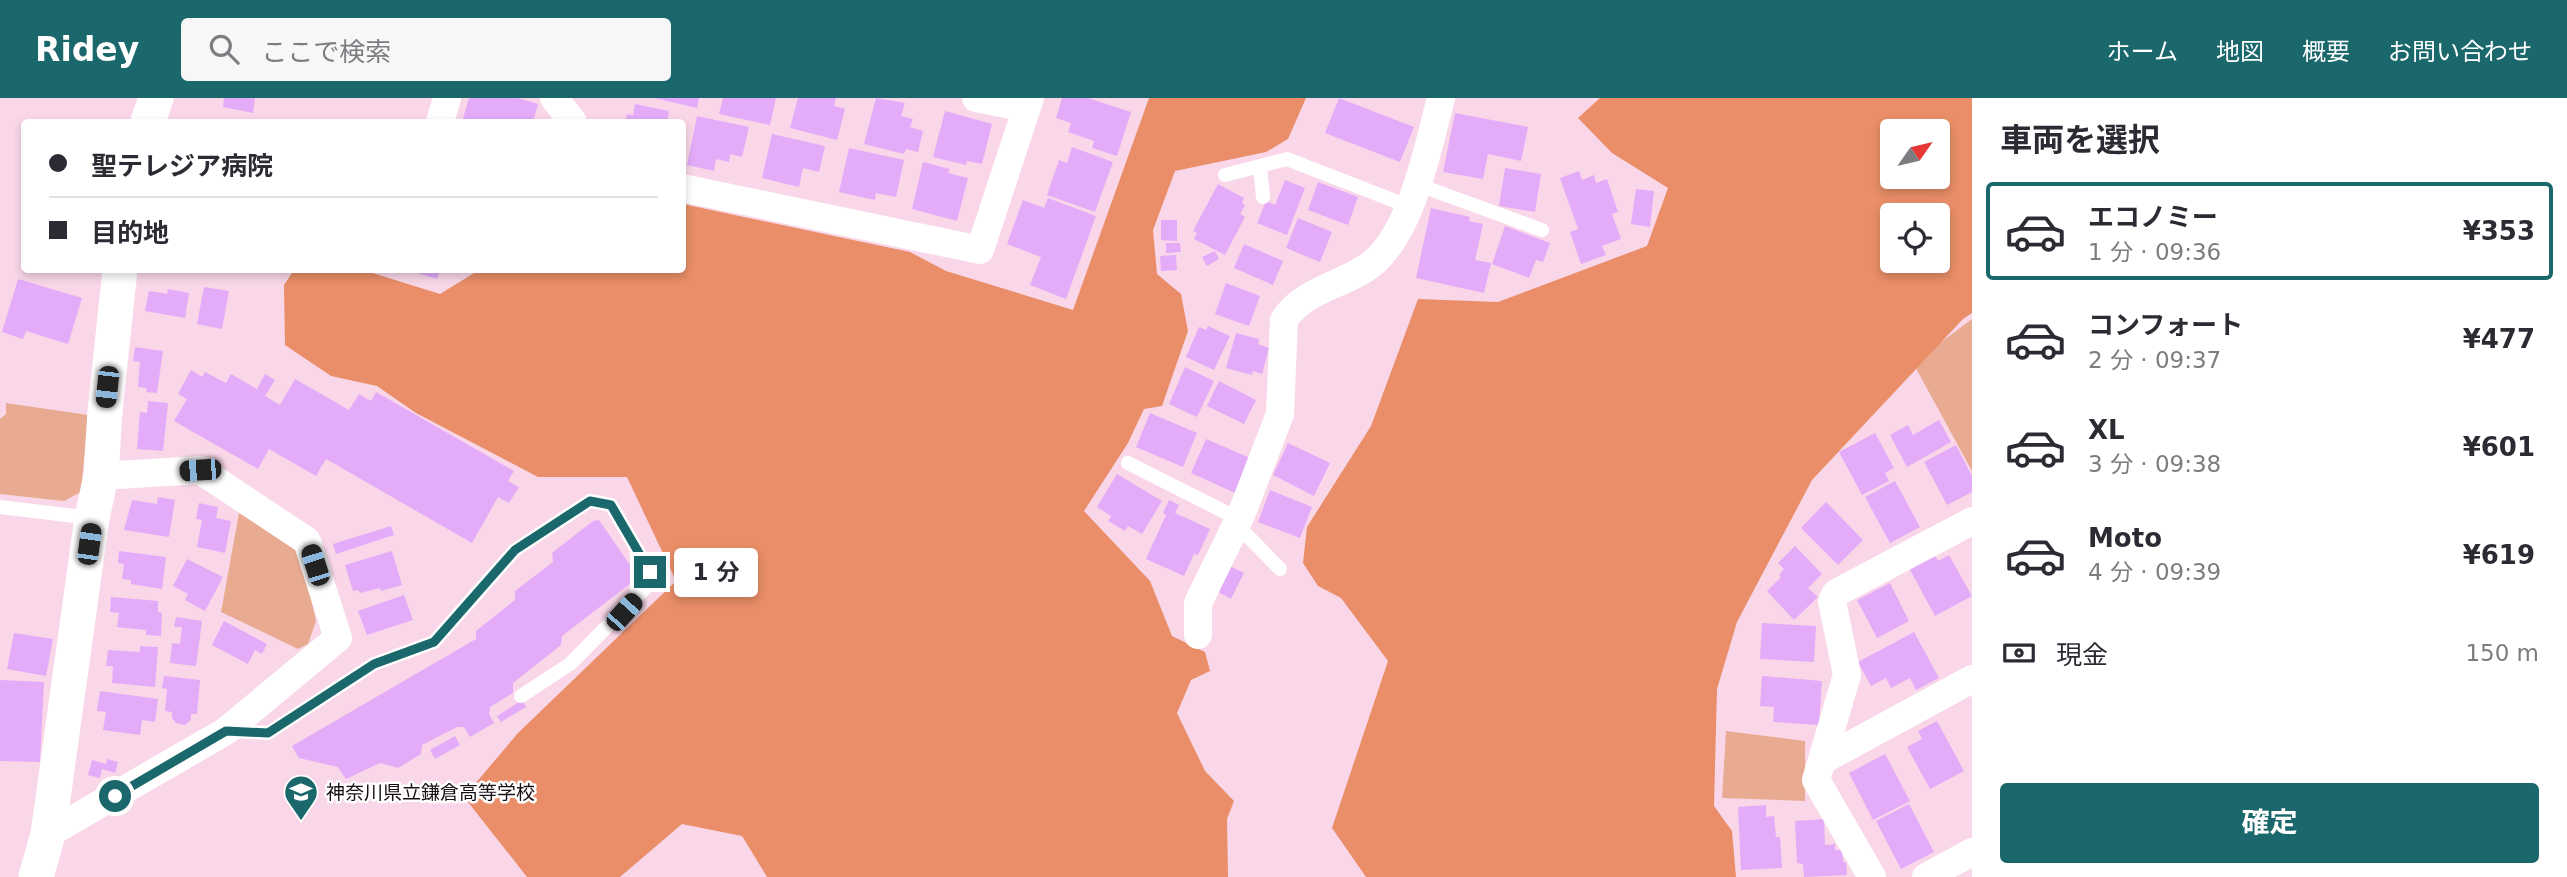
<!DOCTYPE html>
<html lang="ja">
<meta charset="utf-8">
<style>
body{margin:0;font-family:"DejaVu Sans","Noto Sans JP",sans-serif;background:#f7f7f7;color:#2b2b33;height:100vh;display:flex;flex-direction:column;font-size:26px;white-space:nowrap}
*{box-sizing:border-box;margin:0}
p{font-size:23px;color:#7c7c81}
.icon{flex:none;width:38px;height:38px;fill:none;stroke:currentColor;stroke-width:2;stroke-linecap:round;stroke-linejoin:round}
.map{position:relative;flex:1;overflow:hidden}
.side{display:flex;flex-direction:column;background:#fff;width:595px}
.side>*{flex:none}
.guide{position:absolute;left:21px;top:21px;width:665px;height:154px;border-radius:7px;box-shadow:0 4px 10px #0003;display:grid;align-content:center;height:154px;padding:0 28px;background:#fff}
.needle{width:46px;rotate:56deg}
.buttons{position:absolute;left:1880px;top:21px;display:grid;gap:14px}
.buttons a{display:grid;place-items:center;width:70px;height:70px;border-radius:7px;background:#fff;box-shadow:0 4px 10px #0003;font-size:35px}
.end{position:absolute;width:32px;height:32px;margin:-16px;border:9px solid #1a676c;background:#fff;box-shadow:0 0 0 4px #fff}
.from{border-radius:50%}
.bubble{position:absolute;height:49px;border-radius:7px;background:#fff;box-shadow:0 4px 10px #0003;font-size:23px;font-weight:700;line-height:49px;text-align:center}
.car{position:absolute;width:21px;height:42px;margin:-21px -10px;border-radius:9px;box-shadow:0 0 5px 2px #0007;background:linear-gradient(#222 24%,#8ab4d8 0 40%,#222 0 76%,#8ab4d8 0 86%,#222 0)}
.guide b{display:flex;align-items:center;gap:24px;height:66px;font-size:26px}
.guide b+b{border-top:2px solid #e1e1e2}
.guide i{width:18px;height:18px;background:#2b2b33}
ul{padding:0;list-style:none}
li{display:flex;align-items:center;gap:21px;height:98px;margin:0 14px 10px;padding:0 14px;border:4px solid transparent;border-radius:7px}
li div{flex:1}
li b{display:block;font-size:26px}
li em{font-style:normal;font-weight:700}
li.current{border-color:#1a676c}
li>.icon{width:63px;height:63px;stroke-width:1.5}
h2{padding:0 28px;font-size:32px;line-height:84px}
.pay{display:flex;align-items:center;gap:18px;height:77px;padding:0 28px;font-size:26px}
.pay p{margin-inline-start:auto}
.action{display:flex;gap:14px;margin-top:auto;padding:14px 28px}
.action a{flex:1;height:80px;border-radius:7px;background:#1a676c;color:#fff;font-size:28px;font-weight:700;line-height:80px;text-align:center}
header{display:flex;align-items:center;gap:42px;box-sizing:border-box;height:98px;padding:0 35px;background:#1a676c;color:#fff}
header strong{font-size:33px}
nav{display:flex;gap:38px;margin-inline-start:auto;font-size:24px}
.search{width:490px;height:63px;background:#f7f7f7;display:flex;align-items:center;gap:18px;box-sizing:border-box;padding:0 24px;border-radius:7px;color:#7c7c81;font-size:26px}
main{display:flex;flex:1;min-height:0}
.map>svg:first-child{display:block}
.green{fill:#e8ab91}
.forest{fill:#e98e68;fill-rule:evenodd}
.building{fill:#e3abf8}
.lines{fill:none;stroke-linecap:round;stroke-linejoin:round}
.service{stroke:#fff;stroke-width:14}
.minor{stroke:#fff;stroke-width:28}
.tertiary{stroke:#fff;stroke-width:35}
.route{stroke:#1a676c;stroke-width:9}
.labels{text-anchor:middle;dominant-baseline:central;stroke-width:5;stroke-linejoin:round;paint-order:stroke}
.poi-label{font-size:19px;fill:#190e14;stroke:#fff;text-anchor:start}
</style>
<header>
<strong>Ridey</strong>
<div class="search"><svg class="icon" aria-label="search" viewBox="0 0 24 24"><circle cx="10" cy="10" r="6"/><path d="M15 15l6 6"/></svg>ここで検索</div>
<nav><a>ホーム</a><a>地図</a><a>概要</a><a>お問い合わせ</a></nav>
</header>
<main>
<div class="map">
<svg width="1972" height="779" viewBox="0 0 1972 779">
<rect width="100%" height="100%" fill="#f9d7e9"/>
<path class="green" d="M 1972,221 L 1972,373 L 1913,265 Z
M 6,305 L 88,317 L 81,394 L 64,403 L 0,396 L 0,321 L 6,316 Z
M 239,415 L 300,451 L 316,523 L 308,546 L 298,551 L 221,514 Z
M 1726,633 L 1805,643 L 1805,703 L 1722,700 Z"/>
<path class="forest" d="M 1149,0 L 1306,0 L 1288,41 L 1266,54 L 1175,73 L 1153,132 L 1157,176 L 1181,196 L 1188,233 L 1162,308 L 1144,311 L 1128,345 L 1084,413 L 1150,483 L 1172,538 L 1205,554 L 1210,573 L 1191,582 L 1177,615 L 1205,673 L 1234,703 L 1227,721 L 1228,779 L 767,779 L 742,738 L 682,726 L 620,779 L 527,779 L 464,699 L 518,635 L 676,483 L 627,379 L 538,379 L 416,315 L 377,288 L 331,278 L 285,247 L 284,187 L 294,172 L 363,172 L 440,196 L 479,172 L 682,172 L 683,106 L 910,154 L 946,173 L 1073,212 Z
M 1600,0 L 1972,0 L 1972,215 L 1963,221 L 1812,382 L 1737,524 L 1717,591 L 1714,708 L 1732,733 L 1736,779 L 1366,779 L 1332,730 L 1388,563 L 1341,500 L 1318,488 L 1303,465 L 1307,429 L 1371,328 L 1418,201 L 1498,204 L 1647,148 L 1668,90 L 1612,55 L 1578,20 ZM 1892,33 L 1937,33 L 1937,79 L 1892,79 ZM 1892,117 L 1937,117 L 1937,163 L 1892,163 Z"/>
<path class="building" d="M 224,0 L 255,0 L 253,15 L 223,9 Z
M 469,0 L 518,0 L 538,6 L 533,24 L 462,24 Z
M 654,0 L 699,0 L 697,10 Z
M 723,0 L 776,0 L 770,27 L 719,16 Z
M 798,0 L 836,0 L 834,8 L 845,11 L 837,42 L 790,30 Z
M 876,0 L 905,5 L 901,18 L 913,21 L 910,29 L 923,33 L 918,54 L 906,51 L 904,56 L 864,46 Z
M 1062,0 L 1088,0 L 1131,14 L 1117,58 L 1092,50 L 1094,43 L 1068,34 L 1071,25 L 1056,20 Z
M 1339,0 L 1414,29 L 1400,64 L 1325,35 Z
M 635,6 L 669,13 L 667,24 L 625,24 L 627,16 L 633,17 Z
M 945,13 L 992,26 L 982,66 L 967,63 L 966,67 L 933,59 Z
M 1455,15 L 1528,29 L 1521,63 L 1488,56 L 1483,81 L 1443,74 Z
M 697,18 L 749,29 L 742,59 L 730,56 L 729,64 L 716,61 L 714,73 L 687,67 Z
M 772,36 L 825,48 L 819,74 L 803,70 L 799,89 L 762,80 Z
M 1072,49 L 1113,64 L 1095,114 L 1047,97 L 1059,62 L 1067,65 Z
M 849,50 L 904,62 L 896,99 L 876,95 L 875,102 L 839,94 Z
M 923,64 L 950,71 L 948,75 L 968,80 L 957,123 L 912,111 Z
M 1505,70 L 1541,76 L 1535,114 L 1499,108 Z
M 1579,73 L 1582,82 L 1594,77 L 1596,85 L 1607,81 L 1618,114 L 1612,116 L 1621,141 L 1602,148 L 1606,157 L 1581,166 L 1570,134 L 1578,131 L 1560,80 Z
M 1285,82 L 1305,90 L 1287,137 L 1257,125 L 1266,103 L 1275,107 Z
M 1318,84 L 1358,99 L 1348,127 L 1308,112 Z
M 1218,86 L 1244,100 L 1242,105 L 1245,107 L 1240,116 L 1245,119 L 1225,157 L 1194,141 L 1197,135 L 1193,133 Z
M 1636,91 L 1654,93 L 1650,129 L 1631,126 Z
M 1048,100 L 1096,118 L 1066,201 L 1030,187 L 1041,159 L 1007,146 L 1023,102 L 1044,110 Z
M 1431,110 L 1470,119 L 1469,123 L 1483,126 L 1475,162 L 1491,165 L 1484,195 L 1416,180 Z
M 1298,120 L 1332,134 L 1320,164 L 1286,150 Z
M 1161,122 L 1177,122 L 1177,143 L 1161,142 Z
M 1505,128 L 1550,145 L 1543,164 L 1536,162 L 1529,180 L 1492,166 Z
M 1166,145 L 1180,145 L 1181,154 L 1166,155 Z
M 1244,146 L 1283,163 L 1273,187 L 1234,170 Z
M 1215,153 L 1219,161 L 1207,168 L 1202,159 Z
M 1176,157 L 1177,172 L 1161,173 L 1160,158 Z
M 407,172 L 440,172 L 437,181 Z
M 18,181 L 82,200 L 68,246 L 26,233 L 23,241 L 2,234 Z
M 1226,185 L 1260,198 L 1249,228 L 1215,216 Z
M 204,189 L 229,193 L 222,231 L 197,226 Z
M 168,191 L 189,195 L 185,220 L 145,213 L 149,193 L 167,196 Z
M 1208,228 L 1230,238 L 1214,272 L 1186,259 L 1199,229 L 1206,232 Z
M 1236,235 L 1259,241 L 1258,246 L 1269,250 L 1262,276 L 1253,273 L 1252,277 L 1226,270 Z
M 135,249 L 163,253 L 157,295 L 146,294 L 147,290 L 138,289 L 140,264 L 133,263 Z
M 1185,269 L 1214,283 L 1197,319 L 1169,306 Z
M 191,272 L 202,279 L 205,274 L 226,285 L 231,276 L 257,291 L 265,276 L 275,282 L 265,298 L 280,307 L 295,281 L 349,312 L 359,296 L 371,303 L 376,294 L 514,373 L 508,383 L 519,389 L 509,405 L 498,399 L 472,445 L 326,361 L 316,378 L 269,351 L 258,371 L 174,323 L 187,301 L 178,296 Z
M 1219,283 L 1256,302 L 1244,326 L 1207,308 Z
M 148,303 L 168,305 L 163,353 L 137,351 L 140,314 L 147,315 Z
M 1150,315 L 1197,335 L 1183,369 L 1136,349 Z
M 1939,322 L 1951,344 L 1907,369 L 1890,337 L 1908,327 L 1913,337 Z
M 1875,335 L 1894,370 L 1885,375 L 1889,383 L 1862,397 L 1839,354 Z
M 1206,341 L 1250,360 L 1235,395 L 1191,375 Z
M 1288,345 L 1330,365 L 1314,398 L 1273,377 Z
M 1956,347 L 1972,378 L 1972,394 L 1947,407 L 1924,364 Z
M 1117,376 L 1162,403 L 1142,436 L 1128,428 L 1125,433 L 1108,423 L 1111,418 L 1097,409 Z
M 1895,383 L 1920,429 L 1890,445 L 1865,399 Z
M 1270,392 L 1312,409 L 1300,440 L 1258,424 Z
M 158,399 L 175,402 L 169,439 L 124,432 L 132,402 L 157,406 Z
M 1169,402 L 1179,407 L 1175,415 L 1210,431 L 1198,457 L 1194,456 L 1184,478 L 1146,461 L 1166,417 L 1163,415 Z
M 1826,404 L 1863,442 L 1838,467 L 1801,430 Z
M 199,405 L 218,409 L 216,420 L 231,423 L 225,455 L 197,449 L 202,422 L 196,421 Z
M 599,422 L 630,467 L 635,482 L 562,538 L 561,547 L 513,585 L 513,595 L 490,609 L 489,616 L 494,625 L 470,639 L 464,629 L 457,629 L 422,647 L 421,656 L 398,670 L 380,665 L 346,681 L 338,669 L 299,660 L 292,648 L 476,541 L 476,533 L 515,502 L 515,493 L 553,464 L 552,455 L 593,423 Z
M 391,428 L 394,437 L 336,456 L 333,446 Z
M 1795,448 L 1822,476 L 1808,490 L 1818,499 L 1794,522 L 1767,493 L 1781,479 L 1779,477 L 1784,471 L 1778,465 Z
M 119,453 L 166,459 L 162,491 L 131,486 L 131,482 L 122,481 L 124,466 L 118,465 Z
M 392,453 L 402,487 L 381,493 L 380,490 L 360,495 L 358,492 L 353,493 L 345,467 Z
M 1934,456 L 1938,463 L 1949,457 L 1972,498 L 1935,518 L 1909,470 Z
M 187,461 L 223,479 L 205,513 L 185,502 L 188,496 L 173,488 Z
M 1224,465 L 1244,475 L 1231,501 L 1211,490 Z
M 1890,485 L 1909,523 L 1877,540 L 1857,502 Z
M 404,497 L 413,522 L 367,537 L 358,513 Z
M 111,499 L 158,503 L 158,514 L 162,515 L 161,538 L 146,537 L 146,532 L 117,529 L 119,515 L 110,514 Z
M 176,519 L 202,523 L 196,568 L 170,565 L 172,545 L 180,546 L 182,529 L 174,529 Z
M 224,523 L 267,546 L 262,556 L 255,552 L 248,566 L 212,547 Z
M 1762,525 L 1816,528 L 1814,564 L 1760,561 Z
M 1914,534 L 1939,580 L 1916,592 L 1910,580 L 1891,590 L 1886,580 L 1871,588 L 1858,564 Z
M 14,535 L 53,541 L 46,578 L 7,571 Z
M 140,548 L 158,549 L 155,589 L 112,585 L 113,568 L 106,568 L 108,552 L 140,554 Z
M 164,578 L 200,582 L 197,616 L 191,616 L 191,622 L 185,627 L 176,625 L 172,620 L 172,614 L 165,613 L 167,591 L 162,590 Z
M 1762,578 L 1822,583 L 1819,627 L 1773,624 L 1774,609 L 1760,608 Z
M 0,582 L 44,584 L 40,664 L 0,663 Z
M 100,593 L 158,601 L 155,624 L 142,622 L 140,637 L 103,632 L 106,614 L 97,613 Z
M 522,602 L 526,609 L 501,624 L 497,618 Z
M 1937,623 L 1964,673 L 1930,691 L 1907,649 L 1922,641 L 1918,633 Z
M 455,638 L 460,647 L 435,661 L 430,652 Z
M 1885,656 L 1910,703 L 1873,722 L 1849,675 Z
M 107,661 L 118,664 L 115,675 L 102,671 L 100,680 L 88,677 L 92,662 L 106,666 Z
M 1909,706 L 1934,754 L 1901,771 L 1876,723 Z
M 1766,707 L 1766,719 L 1774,718 L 1776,739 L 1780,739 L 1782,770 L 1741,772 L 1738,709 Z
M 1824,721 L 1825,747 L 1835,746 L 1835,752 L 1842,752 L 1843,764 L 1846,764 L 1847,777 L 1804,779 L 1803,766 L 1797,765 L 1795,723 Z"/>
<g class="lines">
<path class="service" d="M 1260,68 L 1263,99
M 1225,77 L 1287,61 L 1408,108
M 1416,86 L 1542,132
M 1128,365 L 1239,421
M 0,409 L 91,420
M 1236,426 L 1280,471
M 230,633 L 268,635 L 374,566 L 434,544 L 515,452 L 590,403 L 611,407 L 650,474 L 649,486 L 570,566 L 521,598"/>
<path class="minor" d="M 554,0 L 573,24
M 976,0 L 1026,10
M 440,24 L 447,0
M 682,90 L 980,152 L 1030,0
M 1198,537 L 1198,505 L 1241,417 L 1280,316 L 1284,222 C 1304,190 1347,187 1374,164 C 1413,130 1428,49 1441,0
M 1823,662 L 1972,581
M 48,736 L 226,633 L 338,540 L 307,443 L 200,372 L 101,378
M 1872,779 L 1816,682 L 1847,577 L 1832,503 L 1836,495 L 1972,423
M 1926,779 L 1972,754"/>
<path class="tertiary" d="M 148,24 L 156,0
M 36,779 L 48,736 L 92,420 L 101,378 L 105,313 L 120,172"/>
</g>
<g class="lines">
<path class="route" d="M 115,698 L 226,633 L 268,635 L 374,566 L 434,544 L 515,452 L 590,403 L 611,407 L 650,474"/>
</g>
<defs>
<g id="school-pin" transform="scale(1.75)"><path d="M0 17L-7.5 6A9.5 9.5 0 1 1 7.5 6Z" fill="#1a676c" stroke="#fff"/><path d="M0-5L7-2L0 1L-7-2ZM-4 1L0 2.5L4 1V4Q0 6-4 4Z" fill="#fff"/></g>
</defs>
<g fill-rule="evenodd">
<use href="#school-pin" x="301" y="694"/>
</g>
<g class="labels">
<g class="poi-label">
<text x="326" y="694">神奈川県立鎌倉高等学校</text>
</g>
</g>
</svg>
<div class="buttons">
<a><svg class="needle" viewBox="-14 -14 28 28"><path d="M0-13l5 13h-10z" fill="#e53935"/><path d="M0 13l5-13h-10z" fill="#7c7c81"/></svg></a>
<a><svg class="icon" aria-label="locate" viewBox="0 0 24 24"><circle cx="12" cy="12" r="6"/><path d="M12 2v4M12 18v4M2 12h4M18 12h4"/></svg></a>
</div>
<i class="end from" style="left:115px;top:698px"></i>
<i class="end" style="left:650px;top:474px"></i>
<div class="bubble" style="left:674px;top:450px;width:84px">1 分</div>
<i class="car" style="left:107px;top:289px;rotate:186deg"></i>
<i class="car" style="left:200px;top:372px;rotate:266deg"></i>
<i class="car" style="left:89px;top:446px;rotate:8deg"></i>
<i class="car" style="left:315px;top:467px;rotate:342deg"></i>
<i class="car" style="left:624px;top:514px;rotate:42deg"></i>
<div class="guide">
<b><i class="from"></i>聖テレジア病院</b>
<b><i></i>目的地</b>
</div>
</div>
<section class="side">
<h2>車両を選択</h2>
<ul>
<li class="current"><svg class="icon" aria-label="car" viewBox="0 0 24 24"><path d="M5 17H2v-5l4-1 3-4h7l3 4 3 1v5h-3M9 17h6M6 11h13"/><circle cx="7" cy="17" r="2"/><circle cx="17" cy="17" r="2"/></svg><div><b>エコノミー</b><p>1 分 · 09:36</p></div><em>¥353</em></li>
<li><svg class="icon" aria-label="car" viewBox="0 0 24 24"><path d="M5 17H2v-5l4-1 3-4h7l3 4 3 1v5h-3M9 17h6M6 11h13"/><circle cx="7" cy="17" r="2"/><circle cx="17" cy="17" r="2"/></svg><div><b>コンフォート</b><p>2 分 · 09:37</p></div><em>¥477</em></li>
<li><svg class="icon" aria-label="car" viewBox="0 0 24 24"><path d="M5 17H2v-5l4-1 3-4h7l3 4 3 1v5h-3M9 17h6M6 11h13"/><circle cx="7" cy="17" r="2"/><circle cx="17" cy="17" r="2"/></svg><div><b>XL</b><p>3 分 · 09:38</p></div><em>¥601</em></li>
<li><svg class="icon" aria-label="car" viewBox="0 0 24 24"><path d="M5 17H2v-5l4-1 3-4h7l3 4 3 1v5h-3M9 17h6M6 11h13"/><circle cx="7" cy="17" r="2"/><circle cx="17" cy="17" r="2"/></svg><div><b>Moto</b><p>4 分 · 09:39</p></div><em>¥619</em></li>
</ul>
<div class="pay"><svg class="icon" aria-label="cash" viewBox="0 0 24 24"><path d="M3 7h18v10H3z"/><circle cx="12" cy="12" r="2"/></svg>現金<p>150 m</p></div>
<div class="action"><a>確定</a></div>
</section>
</main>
